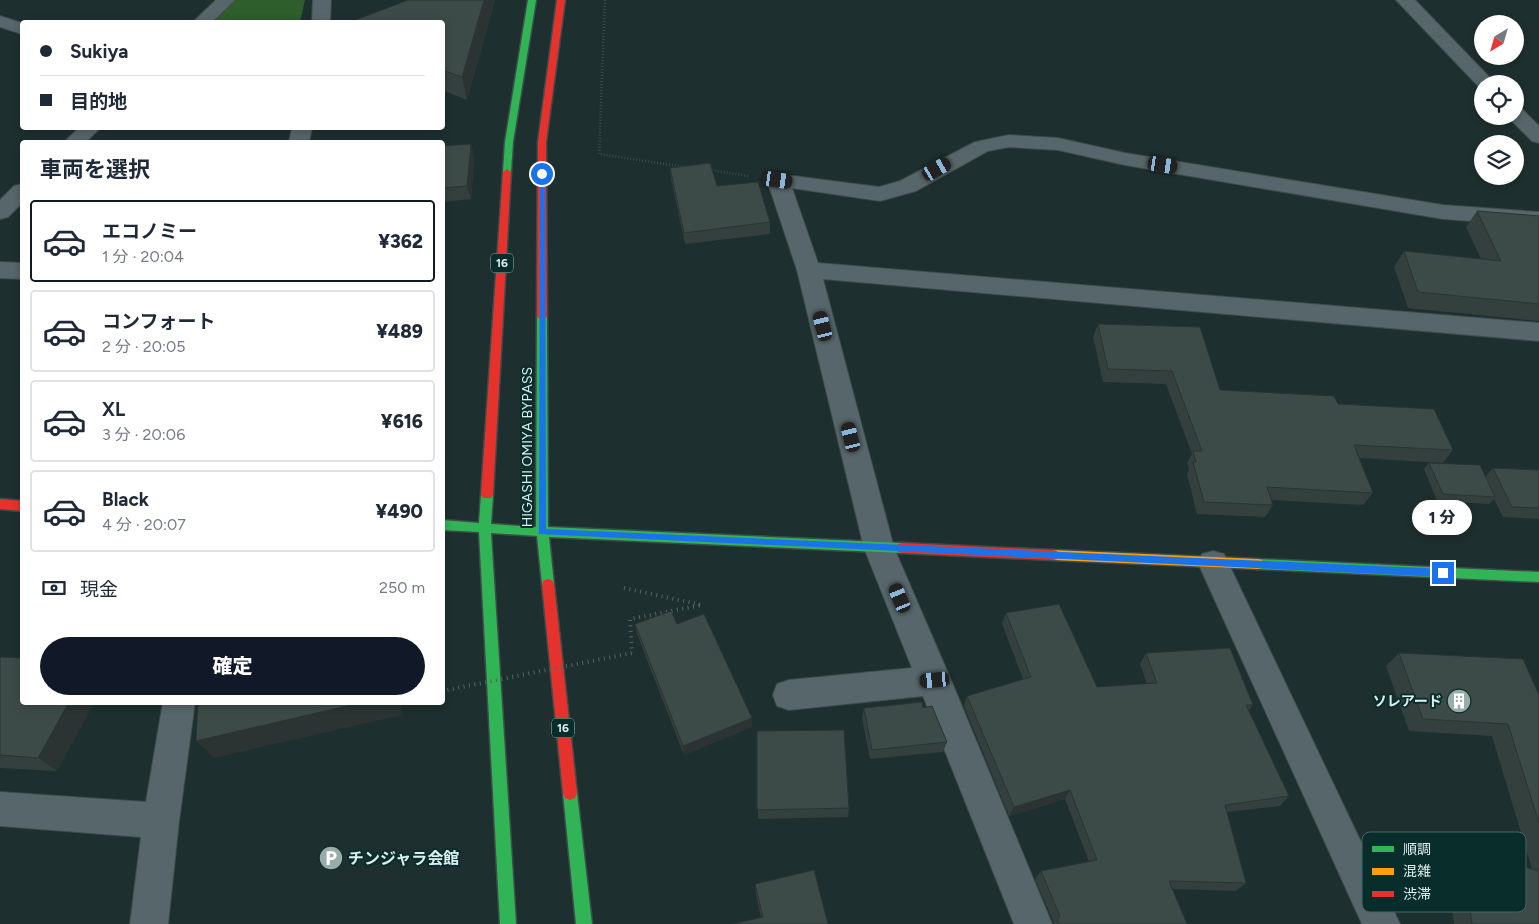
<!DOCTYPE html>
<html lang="ja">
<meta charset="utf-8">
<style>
body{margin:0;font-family:Figtree,"Noto Sans JP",sans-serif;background:#f2f2f3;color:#1f2937;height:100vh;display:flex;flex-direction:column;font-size:19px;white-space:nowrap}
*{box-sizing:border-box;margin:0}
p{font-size:16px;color:#747a83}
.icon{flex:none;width:28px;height:28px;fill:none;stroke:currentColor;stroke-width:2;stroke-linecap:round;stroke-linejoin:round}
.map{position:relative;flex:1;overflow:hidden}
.details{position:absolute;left:20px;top:140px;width:425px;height:565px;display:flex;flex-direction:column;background:#fff;border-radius:5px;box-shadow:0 2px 8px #0003}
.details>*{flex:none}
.banner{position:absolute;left:20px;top:20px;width:425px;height:110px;border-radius:5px;box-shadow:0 2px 8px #0003;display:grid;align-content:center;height:110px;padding:0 20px;background:#fff}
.needle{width:32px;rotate:217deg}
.tools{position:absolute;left:1474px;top:15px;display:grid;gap:10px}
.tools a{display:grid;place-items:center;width:50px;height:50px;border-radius:50%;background:#fff;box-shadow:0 2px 8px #0003;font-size:25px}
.end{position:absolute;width:22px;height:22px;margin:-11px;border:6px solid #1a73e8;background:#fff;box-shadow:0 0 0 2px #fff}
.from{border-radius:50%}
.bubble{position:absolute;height:35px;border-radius:18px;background:#fff;box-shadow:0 2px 8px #0003;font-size:16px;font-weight:800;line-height:35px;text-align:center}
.car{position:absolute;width:15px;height:30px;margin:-15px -8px;border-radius:6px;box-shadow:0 0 4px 1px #0007;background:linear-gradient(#222 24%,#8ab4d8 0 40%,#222 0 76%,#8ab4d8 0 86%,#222 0)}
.banner b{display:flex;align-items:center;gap:18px;height:48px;font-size:19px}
.banner b+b{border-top:1px solid #e0e1e3}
.banner i{width:12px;height:12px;background:#1f2937}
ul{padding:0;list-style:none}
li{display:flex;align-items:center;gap:15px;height:82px;margin:0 10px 8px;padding:0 10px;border:2px solid #e0e1e3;border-radius:5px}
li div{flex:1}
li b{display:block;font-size:19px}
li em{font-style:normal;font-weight:800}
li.active{border-color:#111827}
li>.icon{width:45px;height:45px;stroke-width:1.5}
h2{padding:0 20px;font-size:22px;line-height:60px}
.pay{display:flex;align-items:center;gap:12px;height:55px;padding:0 20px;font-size:19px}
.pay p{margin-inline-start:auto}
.primary-button{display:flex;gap:10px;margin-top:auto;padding:10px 20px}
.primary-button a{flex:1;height:58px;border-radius:30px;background:#111827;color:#fff;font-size:20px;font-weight:800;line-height:58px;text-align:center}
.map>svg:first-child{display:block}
.green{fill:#2d5e2c}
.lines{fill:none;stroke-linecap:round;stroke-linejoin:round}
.street-casing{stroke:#3d4c4b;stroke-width:2}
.fast-casing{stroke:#3d4c4b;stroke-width:3}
.slow-casing{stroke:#3d4c4b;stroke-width:3}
.jam-casing{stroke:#3d4c4b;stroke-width:3}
.path-far1{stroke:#576566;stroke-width:2.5;stroke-dasharray:0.5 2.5;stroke-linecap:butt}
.path{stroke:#576566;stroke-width:4;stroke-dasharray:1 4.5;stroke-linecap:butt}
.street{fill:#56666a;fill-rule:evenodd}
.fast{fill:#30b455;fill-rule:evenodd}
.slow{fill:#ff9f0a;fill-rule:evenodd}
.jam{fill:#e5322d;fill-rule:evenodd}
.path-bridge{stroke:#576566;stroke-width:4;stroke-dasharray:1 4.5;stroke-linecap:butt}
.wall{fill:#34403e}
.shaded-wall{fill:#2b3432}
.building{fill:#3d4b48;stroke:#2b3432}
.route{fill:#1a73e8}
.labels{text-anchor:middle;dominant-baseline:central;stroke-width:4;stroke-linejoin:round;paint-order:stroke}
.shield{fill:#092d2b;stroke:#9db5b3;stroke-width:1}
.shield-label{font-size:12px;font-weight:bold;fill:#dcefed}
.street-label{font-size:14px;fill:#dcefed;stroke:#092d2b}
.poi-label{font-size:14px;font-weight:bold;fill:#dcefed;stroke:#092d2b;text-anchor:end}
.near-poi-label{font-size:16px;font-weight:bold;fill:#dcefed;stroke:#092d2b;text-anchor:start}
.key{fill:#092d2b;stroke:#486765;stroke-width:1}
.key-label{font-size:14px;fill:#dcefed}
</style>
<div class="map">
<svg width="1539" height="924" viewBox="0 0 1539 924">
<rect width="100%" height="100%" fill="#1d2f2e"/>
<path class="green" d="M 231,0 L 305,0 L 300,22 L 208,22 Z"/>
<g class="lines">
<g class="street-casing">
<path id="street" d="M 216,0 L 235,0 L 212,22 L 193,22 Z
M 313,0 L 331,0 L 330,22 L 312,22 Z
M 1396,0 L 1415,0 L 1496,84 L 1482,84 L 1482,89 L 1480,88 Z
M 0,16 L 22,23 L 22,34 L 0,27 Z
M 1515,107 L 1522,109 L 1539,126 L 1539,143 L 1532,141 L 1507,116 L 1515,116 Z
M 79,128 L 100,128 L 86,142 L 64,142 Z
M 292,128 L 312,128 L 309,142 L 289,142 Z
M 1009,135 L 1058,138 L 1125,153 L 1443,205 L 1539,212 L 1539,226 L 1443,219 L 1125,165 L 1058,150 L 1009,147 L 988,151 L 916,191 L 880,201 L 792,188 L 818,263 L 1539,323 L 1539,341 L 823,279 L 894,548 L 951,680 L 1052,924 L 1014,924 L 923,696 L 789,710 L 777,706 L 773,695 L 777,684 L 789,680 L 912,668 L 864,548 L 797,270 L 767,180 L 770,175 L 778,174 L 879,187 L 900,181 L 975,142 Z
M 22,184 L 22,203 L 8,217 L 0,219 L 0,200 L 14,186 Z
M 0,262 L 22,263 L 22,279 L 0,278 Z
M 1213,551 L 1224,554 L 1400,924 L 1362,924 L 1198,563 L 1202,554 Z
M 163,702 L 195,702 L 179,821 L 168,924 L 130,924 L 141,837 L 0,826 L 0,792 L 146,802 Z"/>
</g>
<g class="fast-casing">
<path id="fast" d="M 528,0 L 536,0 L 513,142 L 511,172 L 507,175 L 503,172 L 505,142 Z
M 542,314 L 547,317 L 548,527 L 902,543 L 906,544 L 908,548 L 906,552 L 902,553 L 549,537 L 554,584 L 552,588 L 548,589 L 544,588 L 542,584 L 537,536 L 491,533 L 516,924 L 500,924 L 479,532 L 442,530 L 442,520 L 479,523 L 481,495 L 483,492 L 491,492 L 493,495 L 491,524 L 536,527 L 537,317 Z
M 1258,559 L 1539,572 L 1539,582 L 1258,569 L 1254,568 L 1252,564 L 1254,560 Z
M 570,786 L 575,788 L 577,793 L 592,924 L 576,924 L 563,793 L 565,788 Z"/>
</g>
<g class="slow-casing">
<path id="slow" d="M 1053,550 L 1258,559 L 1262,560 L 1264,564 L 1262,568 L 1258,569 L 1053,560 L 1049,559 L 1047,555 L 1049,551 Z"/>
</g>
<g class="jam-casing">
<path id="jam" d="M 557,0 L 565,0 L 546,142 L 547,317 L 542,320 L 537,317 L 538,142 Z
M 507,169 L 511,172 L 493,495 L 491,498 L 483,498 L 481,495 L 503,172 Z
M 0,499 L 22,501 L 22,511 L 0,509 Z
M 902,543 L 1053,550 L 1057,551 L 1059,555 L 1057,559 L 1053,560 L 902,553 L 898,552 L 896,548 L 898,544 Z
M 548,579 L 552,580 L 554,584 L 577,793 L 575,798 L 570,800 L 565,798 L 563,793 L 542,584 L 544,580 Z"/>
</g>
<path class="path-far1" d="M 605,0 L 599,154 L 685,167
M 709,170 L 750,176"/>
<path class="path" d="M 624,588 L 702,605 L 630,619 L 632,653"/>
<use href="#street" class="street"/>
<use href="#fast" class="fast"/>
<use href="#slow" class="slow"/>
<use href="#jam" class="jam"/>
<path class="path-bridge" d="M 442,691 L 632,653"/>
</g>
<path class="wall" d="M 408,0 L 495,0 L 467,100 L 442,90 L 442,22 Z
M 471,144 L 474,157 L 471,199 L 442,202 L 442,146 Z
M 670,168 L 717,186 L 770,222 L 770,234 L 685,244 L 671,179 Z
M 1477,211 L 1539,216 L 1539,321 L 1408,308 L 1394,267 L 1404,251 L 1481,259 L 1466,227 Z
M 1098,324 L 1220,390 L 1338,404 L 1453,450 L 1443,463 L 1359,458 L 1373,493 L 1363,505 L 1271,500 L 1273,505 L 1265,517 L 1197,514 L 1187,474 L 1189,470 L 1187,463 L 1192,454 L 1166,384 L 1103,382 L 1093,337 Z
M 1429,463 L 1485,477 L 1493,468 L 1539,470 L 1539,519 L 1503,517 L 1494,499 L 1489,504 L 1437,501 L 1424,469 Z
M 1006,613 L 1097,687 L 1147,684 L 1140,664 L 1146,653 L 1253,705 L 1249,710 L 1289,796 L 1280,806 L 1227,812 L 1246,883 L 1236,891 L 1172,889 L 1187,924 L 1053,924 L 1054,923 L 1035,879 L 1041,871 L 1089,862 L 1065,799 L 1009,816 L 964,706 L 967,696 L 1023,679 L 1002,624 Z
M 635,624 L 677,624 L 752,727 L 684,755 L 637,634 Z
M 1399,653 L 1539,695 L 1539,924 L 1454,924 L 1446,861 L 1462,851 L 1532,869 L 1492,736 L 1409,731 L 1386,666 Z
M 0,657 L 57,771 L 0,768 Z
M 864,708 L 923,708 L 947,742 L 943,752 L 870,759 L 862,718 Z
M 757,731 L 849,808 L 848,817 L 758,819 Z
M 755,884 L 828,924 L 761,917 L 756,895 Z"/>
<path class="shaded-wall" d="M 484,0 L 495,0 L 467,100 L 462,77 Z
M 471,144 L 474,157 L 471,199 L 467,186 Z
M 69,702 L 95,702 L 57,771 L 38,758 Z
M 364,702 L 401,702 L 402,715 L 214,758 L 196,741 Z
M 752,718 L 752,727 L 684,755 L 683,746 Z
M 1070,790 L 1065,799 L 1009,816 L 1014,807 Z"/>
<path class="building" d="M 408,0 L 484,0 L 462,77 L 442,70 L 442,22 L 350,22 Z
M 471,144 L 467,186 L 442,188 L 442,146 Z
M 710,163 L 717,186 L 758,182 L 770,222 L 684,233 L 670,168 Z
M 1477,211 L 1539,216 L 1539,304 L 1418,292 L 1404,251 L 1501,261 Z
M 1098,324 L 1200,327 L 1220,390 L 1334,396 L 1338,404 L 1434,409 L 1453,450 L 1354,445 L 1373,493 L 1267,487 L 1273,505 L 1204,502 L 1193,462 L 1196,462 L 1193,451 L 1202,451 L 1172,371 L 1108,369 Z
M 1429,463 L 1480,465 L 1495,497 L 1443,494 Z
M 1493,468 L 1539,470 L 1539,508 L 1512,507 Z
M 1059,604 L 1097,687 L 1157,683 L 1146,653 L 1230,648 L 1253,705 L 1246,705 L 1289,796 L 1225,805 L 1246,883 L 1169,881 L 1187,924 L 1059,924 L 1057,919 L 1060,916 L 1041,871 L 1097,860 L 1070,790 L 1014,807 L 967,696 L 1031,677 L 1006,613 Z
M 671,611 L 677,624 L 704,614 L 752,718 L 683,746 L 635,624 Z
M 1399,653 L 1523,659 L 1539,695 L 1539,823 L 1508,724 L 1423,719 Z
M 0,657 L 22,658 L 22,702 L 69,702 L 38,758 L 0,755 Z
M 198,702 L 364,702 L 196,741 Z
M 922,702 L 923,708 L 932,706 L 947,742 L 872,750 L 864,708 Z
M 844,730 L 849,808 L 757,810 L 757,731 Z
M 1462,851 L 1539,871 L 1539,924 L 1472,924 Z
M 814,870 L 828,924 L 733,924 L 763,917 L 755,884 Z"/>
<path class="route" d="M 540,173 L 545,174 L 546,529 L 1443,569 L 1447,573 L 1443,577 L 539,534 Z"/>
<defs>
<g id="building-disc" transform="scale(1.25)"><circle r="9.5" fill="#99acaa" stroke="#092d2b"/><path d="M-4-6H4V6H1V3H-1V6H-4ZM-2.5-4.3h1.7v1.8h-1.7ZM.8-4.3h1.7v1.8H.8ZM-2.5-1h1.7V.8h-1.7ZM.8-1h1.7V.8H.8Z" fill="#fff"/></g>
<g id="parking-disc" transform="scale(1.25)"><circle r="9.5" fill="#99acaa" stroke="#092d2b"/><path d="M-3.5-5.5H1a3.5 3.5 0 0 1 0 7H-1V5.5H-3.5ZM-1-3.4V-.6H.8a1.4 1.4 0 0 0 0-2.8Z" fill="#fff"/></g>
</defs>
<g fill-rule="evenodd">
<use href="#building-disc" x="1459" y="701"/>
<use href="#parking-disc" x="331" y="858"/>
</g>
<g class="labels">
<g class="shield">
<rect x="491" y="253.5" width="22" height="19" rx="4"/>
<rect x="552" y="718.5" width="22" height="19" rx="4"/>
</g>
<g class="shield-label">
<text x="502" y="263">16</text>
<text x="563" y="728">16</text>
</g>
<g class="street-label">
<text transform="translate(527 447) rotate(-90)">HIGASHI OMIYA BYPASS</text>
</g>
<g class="poi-label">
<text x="1442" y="701">ソレアード</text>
</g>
<g class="near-poi-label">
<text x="348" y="858">チンジャラ会館</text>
</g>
</g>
<rect x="1362" y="832" width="164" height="80" rx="8" class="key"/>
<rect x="1372" y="846" width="22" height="6" fill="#30b455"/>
<rect x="1372" y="868" width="22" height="7" fill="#ff9f0a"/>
<rect x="1372" y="891" width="22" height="6" fill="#e5322d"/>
<g class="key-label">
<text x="1403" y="854">順調</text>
<text x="1403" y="876">混雑</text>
<text x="1403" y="899">渋滞</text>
</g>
</svg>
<div class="tools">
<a><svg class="needle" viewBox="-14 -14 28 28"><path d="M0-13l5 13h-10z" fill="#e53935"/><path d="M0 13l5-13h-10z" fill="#747a83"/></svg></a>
<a><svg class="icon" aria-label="locate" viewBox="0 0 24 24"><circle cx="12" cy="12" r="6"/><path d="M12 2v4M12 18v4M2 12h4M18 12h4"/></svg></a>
<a><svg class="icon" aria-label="layers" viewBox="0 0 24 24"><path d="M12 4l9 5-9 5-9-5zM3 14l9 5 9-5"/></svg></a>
</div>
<i class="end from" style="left:542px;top:174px"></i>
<i class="end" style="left:1443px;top:573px"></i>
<div class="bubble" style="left:1412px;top:500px;width:60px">1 分</div>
<i class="car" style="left:1163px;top:165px;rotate:99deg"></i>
<i class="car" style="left:937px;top:169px;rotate:60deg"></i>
<i class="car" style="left:778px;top:180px;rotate:98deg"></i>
<i class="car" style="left:823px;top:326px;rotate:346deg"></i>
<i class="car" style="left:851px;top:437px;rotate:346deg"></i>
<i class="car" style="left:900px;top:598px;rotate:337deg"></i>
<i class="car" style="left:935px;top:680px;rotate:265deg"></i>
<div class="banner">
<b><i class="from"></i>Sukiya</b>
<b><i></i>目的地</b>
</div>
<section class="details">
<h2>車両を選択</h2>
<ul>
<li class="active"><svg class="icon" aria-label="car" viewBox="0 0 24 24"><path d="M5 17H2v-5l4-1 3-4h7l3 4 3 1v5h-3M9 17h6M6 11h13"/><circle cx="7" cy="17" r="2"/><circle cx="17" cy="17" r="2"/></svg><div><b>エコノミー</b><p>1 分 · 20:04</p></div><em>¥362</em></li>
<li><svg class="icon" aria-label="car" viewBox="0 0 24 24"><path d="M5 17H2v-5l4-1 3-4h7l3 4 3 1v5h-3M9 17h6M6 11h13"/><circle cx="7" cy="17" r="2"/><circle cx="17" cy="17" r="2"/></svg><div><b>コンフォート</b><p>2 分 · 20:05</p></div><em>¥489</em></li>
<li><svg class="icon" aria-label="car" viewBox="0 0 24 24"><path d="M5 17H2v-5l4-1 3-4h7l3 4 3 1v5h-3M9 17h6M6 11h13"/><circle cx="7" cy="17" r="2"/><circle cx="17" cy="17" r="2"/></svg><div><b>XL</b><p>3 分 · 20:06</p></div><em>¥616</em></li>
<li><svg class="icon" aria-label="car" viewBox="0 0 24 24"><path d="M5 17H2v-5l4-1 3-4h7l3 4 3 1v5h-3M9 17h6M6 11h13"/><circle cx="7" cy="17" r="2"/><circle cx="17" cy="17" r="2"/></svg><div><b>Black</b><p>4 分 · 20:07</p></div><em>¥490</em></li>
</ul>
<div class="pay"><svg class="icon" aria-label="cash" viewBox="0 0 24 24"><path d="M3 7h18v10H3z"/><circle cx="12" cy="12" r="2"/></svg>現金<p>250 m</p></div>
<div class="primary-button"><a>確定</a></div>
</section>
</div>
